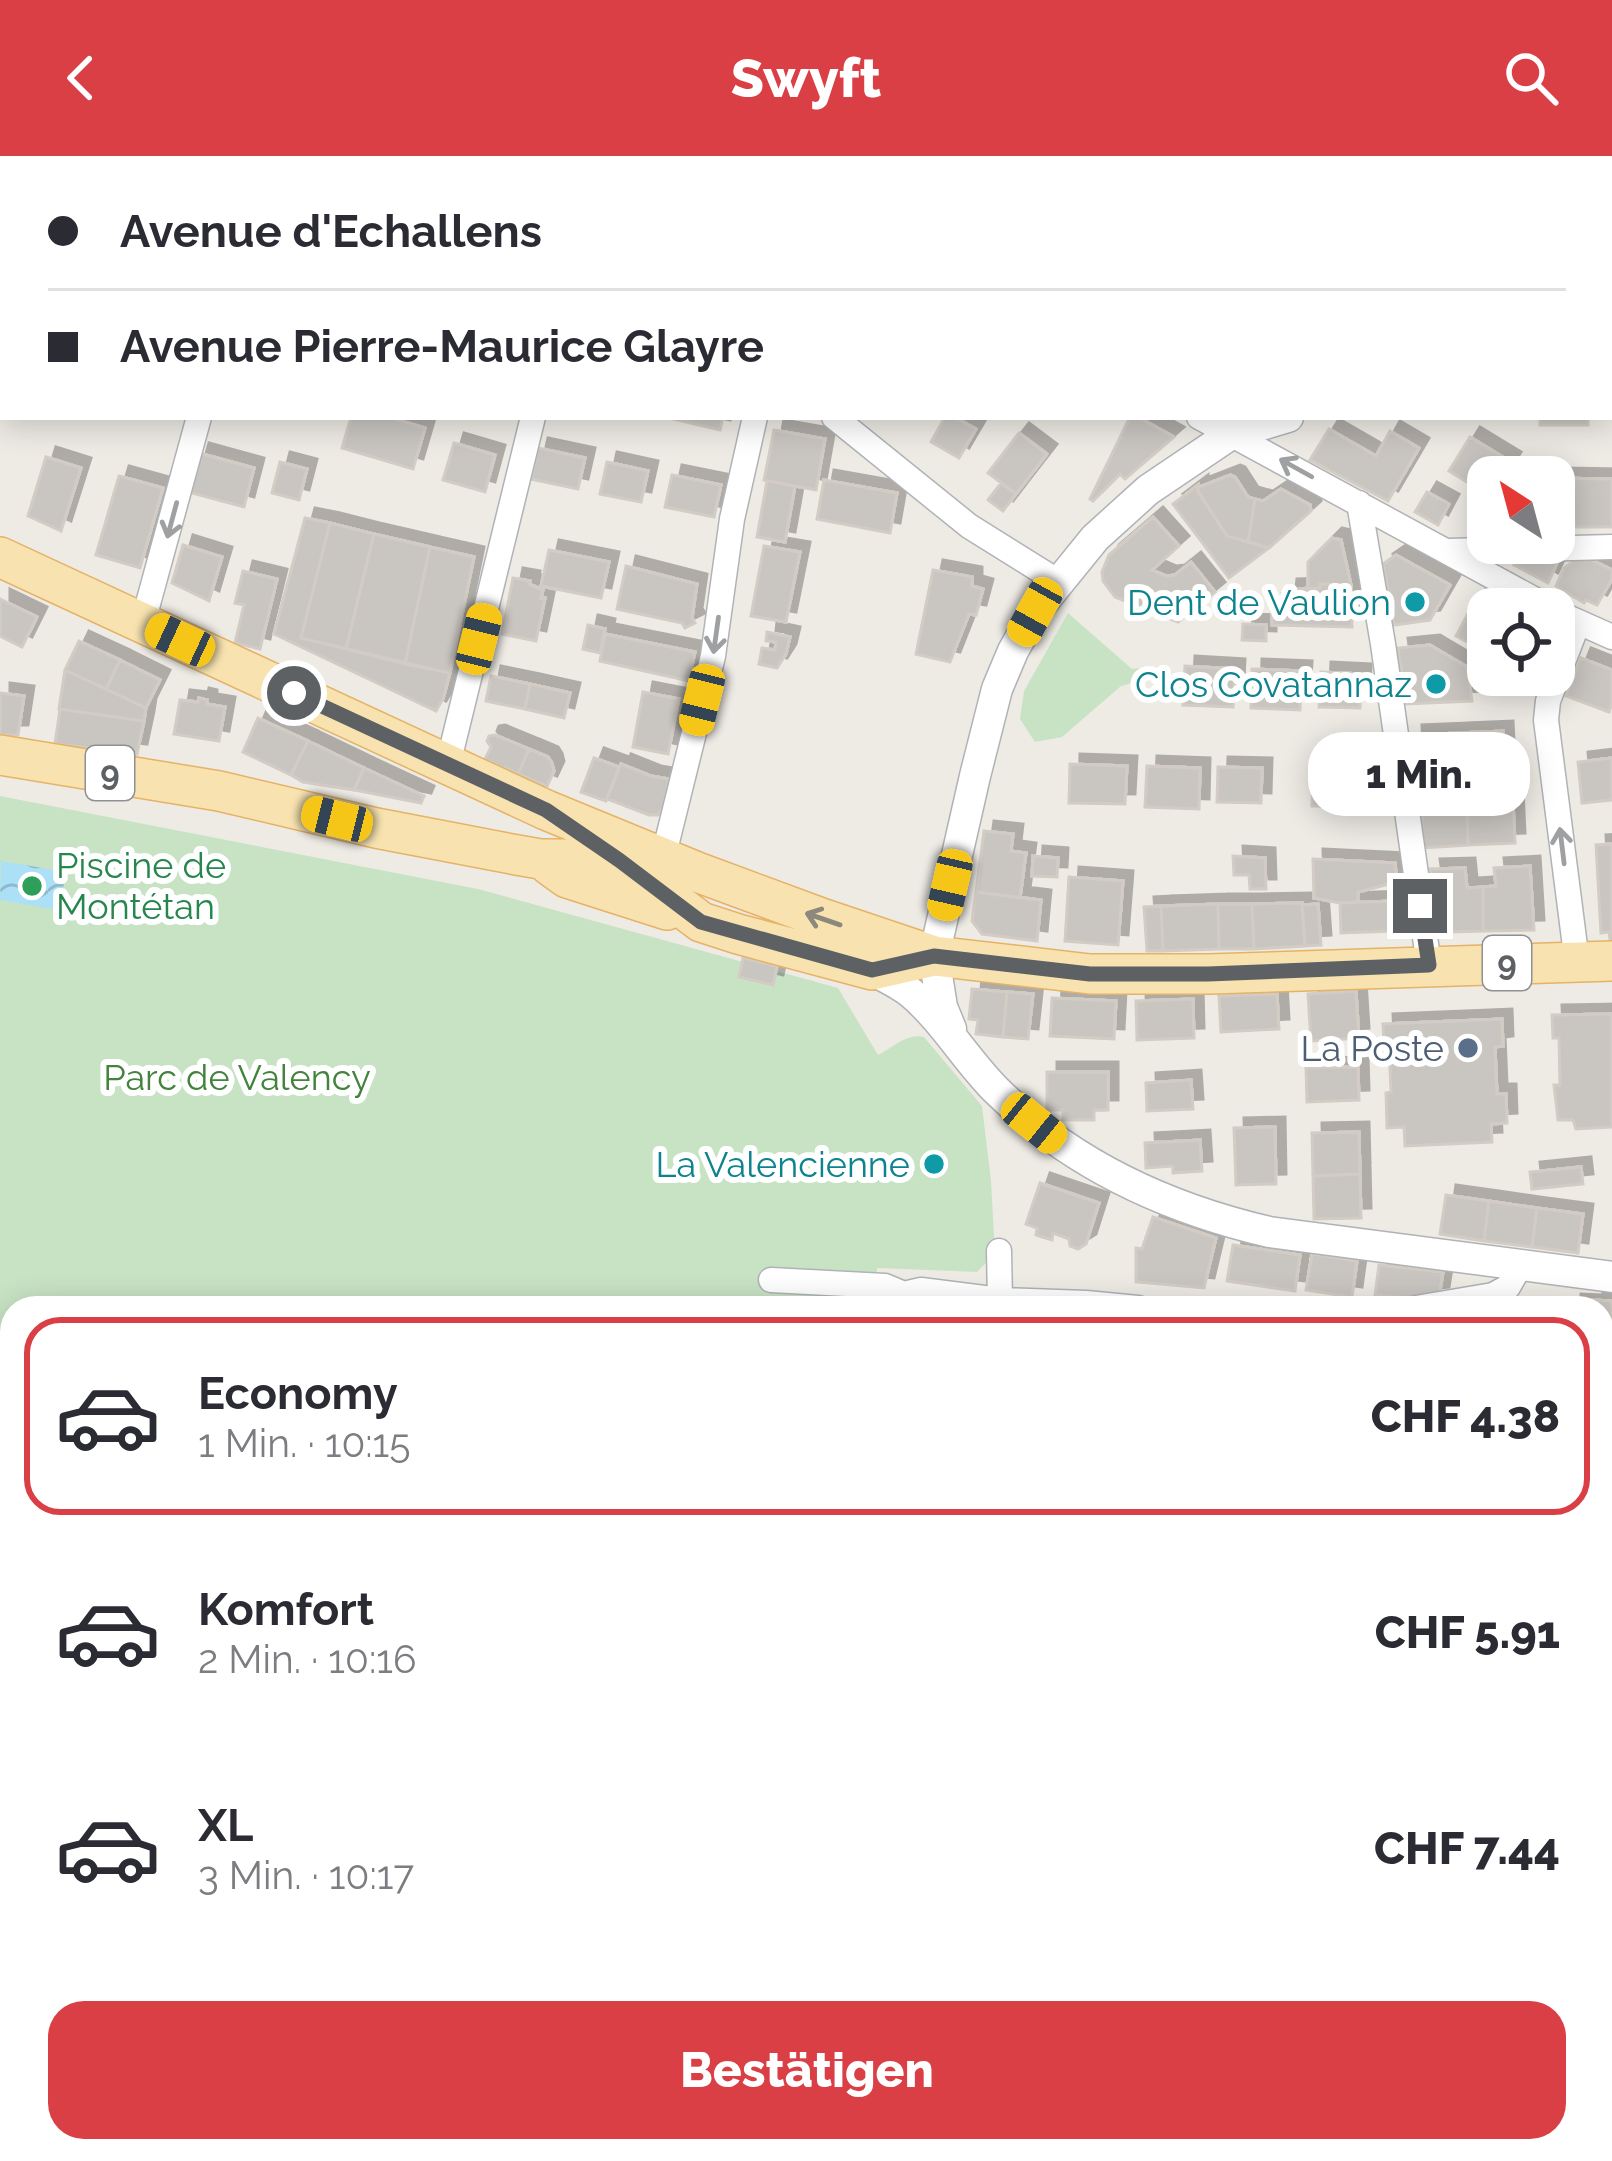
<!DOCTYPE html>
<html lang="de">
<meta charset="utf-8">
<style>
body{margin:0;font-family:Raleway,sans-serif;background:#f2f2f3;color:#2b2b33;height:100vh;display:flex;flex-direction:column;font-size:45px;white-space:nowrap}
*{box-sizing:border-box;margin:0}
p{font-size:39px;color:#7c7c81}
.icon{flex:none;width:66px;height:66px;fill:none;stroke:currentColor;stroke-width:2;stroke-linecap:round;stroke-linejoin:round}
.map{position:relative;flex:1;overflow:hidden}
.drawer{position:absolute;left:0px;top:1140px;width:1614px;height:867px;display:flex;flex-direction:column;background:#fff;border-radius:36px 36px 0 0;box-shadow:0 6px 30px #0003}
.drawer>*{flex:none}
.top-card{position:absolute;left:0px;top:0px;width:1614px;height:264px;box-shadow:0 6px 30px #0003;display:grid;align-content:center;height:264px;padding:0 48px;background:#fff}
.needle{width:78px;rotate:324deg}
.buttons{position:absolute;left:1467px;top:300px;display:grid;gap:24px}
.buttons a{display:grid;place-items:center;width:108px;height:108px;border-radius:24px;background:#fff;box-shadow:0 6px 30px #0003;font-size:60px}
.end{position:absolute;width:54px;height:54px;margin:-27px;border:15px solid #5d6164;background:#fff;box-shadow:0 0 0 6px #fff}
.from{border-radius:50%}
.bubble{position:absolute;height:84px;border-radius:36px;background:#fff;box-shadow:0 6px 30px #0003;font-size:39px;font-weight:800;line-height:84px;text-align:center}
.car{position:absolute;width:36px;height:72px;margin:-36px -18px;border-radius:15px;box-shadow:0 0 9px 3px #0007;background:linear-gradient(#f5c518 24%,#345 0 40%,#f5c518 0 76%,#345 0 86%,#f5c518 0)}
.top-card b{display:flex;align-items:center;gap:42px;height:114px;font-size:45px}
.top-card b+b{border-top:3px solid #e1e1e2}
.top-card i{width:30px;height:30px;background:#2b2b33}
ul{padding:21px 0 0;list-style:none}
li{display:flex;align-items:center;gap:36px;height:198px;margin:0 24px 18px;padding:0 24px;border:6px solid transparent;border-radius:36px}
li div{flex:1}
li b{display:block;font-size:45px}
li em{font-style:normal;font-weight:800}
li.current{border-color:#da3f46}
li>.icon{width:108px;height:108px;stroke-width:1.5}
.action{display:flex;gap:24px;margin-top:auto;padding:24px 48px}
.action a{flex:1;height:138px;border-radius:36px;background:#da3f46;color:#fff;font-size:48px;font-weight:800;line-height:138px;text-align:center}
header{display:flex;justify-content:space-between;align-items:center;height:156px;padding:0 48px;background:#da3f46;color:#fff;font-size:54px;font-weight:800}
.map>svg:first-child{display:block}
.park{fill:#c8e3c4}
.water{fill:url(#water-waves)}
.building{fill:#c9c6c2;stroke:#d2ccc4;stroke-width:3;filter:url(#shadow)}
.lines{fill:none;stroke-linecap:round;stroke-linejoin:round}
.pedestrian-casing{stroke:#b0b3b6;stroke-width:21}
.minor-casing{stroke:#b0b3b6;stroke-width:27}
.tertiary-casing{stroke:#b0b3b6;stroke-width:33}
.secondary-casing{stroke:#b1b5b9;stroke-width:36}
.primary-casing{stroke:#e5b267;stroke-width:42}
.pedestrian{stroke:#fff;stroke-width:18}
.minor{stroke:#fff;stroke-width:24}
.tertiary{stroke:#fff;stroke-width:30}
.secondary{stroke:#fff;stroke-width:33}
.primary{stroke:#f8e3b0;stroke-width:39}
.oneway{stroke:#9ea0a2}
.oneway2{stroke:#8c887b}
.route{stroke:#5d6164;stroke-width:15}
.culture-dot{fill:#0f9aa8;stroke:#fff;stroke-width:4.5}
.leisure-dot{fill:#2e9e5b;stroke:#fff;stroke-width:4.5}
.service-dot{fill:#5c6f8a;stroke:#fff;stroke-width:4.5}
.labels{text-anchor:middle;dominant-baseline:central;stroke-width:12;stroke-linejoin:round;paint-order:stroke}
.shield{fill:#fff;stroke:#8e9092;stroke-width:3}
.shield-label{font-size:33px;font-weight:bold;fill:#5d6164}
.culture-label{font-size:36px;fill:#0d838f;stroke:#fff;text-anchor:end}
.leisure-label{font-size:36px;fill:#27864d;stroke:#fff;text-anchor:start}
.service-label{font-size:36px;fill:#4e5e75;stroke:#fff;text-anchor:end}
.park-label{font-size:36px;fill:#43833d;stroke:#fff}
</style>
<header><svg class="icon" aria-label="back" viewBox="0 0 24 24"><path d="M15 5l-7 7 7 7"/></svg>Swyft<svg class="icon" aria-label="search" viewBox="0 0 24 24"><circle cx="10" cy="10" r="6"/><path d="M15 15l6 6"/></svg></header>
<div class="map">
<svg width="1612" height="2005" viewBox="0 0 1612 2005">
<defs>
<pattern id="water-waves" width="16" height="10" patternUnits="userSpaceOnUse" patternTransform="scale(3)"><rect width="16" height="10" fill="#ace0f7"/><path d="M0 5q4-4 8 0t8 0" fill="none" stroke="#8fb9cc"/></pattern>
<filter id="shadow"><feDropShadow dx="10" dy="-10" stdDeviation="0" flood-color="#0004"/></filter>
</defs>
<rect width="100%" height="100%" fill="#eeebe5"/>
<path class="park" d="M 1068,457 L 1132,513 L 1148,511 L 1150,523 L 1121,530 L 1062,581 L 1035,586 L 1020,563 L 1024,535 Z
M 0,640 L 478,733 L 838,832 L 878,899 C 894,891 906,877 924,881 L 982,950 L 991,1025 L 995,1098 L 977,1116 L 877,1112 L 876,1142 L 862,1152 L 12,1152 L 12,1285 L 0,1287 Z
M 0,1652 L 12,1665 L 12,1864 L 0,1858 Z"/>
<path class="water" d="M 1,705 L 66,716 L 59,754 L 0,744 Z"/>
<path class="building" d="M 351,261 L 388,261 L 425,272 L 413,313 L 342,292 Z
M 665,261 L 723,261 L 720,274 Z
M 945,261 L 954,261 L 976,273 L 959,302 L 931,286 Z
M 1130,261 L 1138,261 L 1174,281 L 1125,323 L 1120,318 L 1093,345 L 1090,343 Z
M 1540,261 L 1588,261 L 1588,269 L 1540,269 Z
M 1329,273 L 1376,300 L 1390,275 L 1419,292 L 1388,345 L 1310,304 Z
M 774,274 L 825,283 L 816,334 L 764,324 Z
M 1019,277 L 1047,298 L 1016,338 L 988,317 Z
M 1470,281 L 1511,306 L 1501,321 L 1488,321 L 1488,339 L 1449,315 Z
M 454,287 L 495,299 L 485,336 L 443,324 Z
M 538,292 L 585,302 L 578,333 L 531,323 Z
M 199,297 L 254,312 L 244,351 L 188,336 Z
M 46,301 L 81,312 L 61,375 L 28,360 Z
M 280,306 L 307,313 L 299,344 L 272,337 Z
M 607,306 L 648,315 L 641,346 L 600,338 Z
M 672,319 L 721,329 L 714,361 L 665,351 Z
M 1230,319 L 1235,321 L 1248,341 L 1255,343 L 1248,386 L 1227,380 L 1198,335 L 1199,331 Z
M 119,320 L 163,332 L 140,412 L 96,399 Z
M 1554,322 L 1612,323 L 1612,371 L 1554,371 Z
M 824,324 L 897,337 L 890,377 L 817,363 Z
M 767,325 L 795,330 L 785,386 L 757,381 Z
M 1001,327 L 1016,338 L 1003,355 L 988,344 Z
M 1198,329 L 1198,336 L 1227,380 L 1269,392 L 1229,422 L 1173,348 Z
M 1281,333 L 1310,349 L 1311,355 L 1269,392 L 1248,386 L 1255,343 L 1263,345 Z
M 1427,336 L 1449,348 L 1438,369 L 1415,356 Z
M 1153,361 L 1179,390 L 1152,414 L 1166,420 L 1175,419 L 1191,406 L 1215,436 L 1178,466 L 1115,441 L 1103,425 L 1102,416 L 1109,399 Z
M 305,362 L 330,367 L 301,482 L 450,517 L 443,543 L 436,555 L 274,478 Z
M 330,367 L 374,378 L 346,493 L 301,482 Z
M 374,378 L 430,391 L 405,508 L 346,493 Z
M 1332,382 L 1341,384 L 1351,429 L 1320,428 L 1320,432 L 1308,433 L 1308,406 Z
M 183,389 L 222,401 L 209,445 L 172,427 Z
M 764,390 L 800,396 L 786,466 L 751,460 Z
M 430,391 L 474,401 L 450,517 L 405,508 Z
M 549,394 L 609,406 L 601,442 L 541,430 Z
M 1396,399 L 1450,429 L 1430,464 L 1394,469 L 1383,408 Z
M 1582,399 L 1612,414 L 1612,423 L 1597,449 L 1586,444 L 1584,447 L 1556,430 L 1564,412 Z
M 1559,403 L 1548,427 L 1514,409 L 1517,404 Z
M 626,410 L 697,428 L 692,462 L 695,467 L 685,472 L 682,467 L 617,453 Z
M 933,414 L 972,421 L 972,430 L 983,433 L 976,459 L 969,458 L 950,506 L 916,498 Z
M 243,415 L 277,423 L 260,493 L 235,487 L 244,449 L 235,447 Z
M 513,422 L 530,425 L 529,428 L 543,434 L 541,442 L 545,442 L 536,485 L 502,478 Z
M 1320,428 L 1351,429 L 1352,471 L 1272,469 L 1272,448 L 1279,448 L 1286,442 L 1287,433 L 1320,432 Z
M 0,443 L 37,461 L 22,491 L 0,480 Z
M 1476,443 L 1494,453 L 1488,453 L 1488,497 L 1456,480 Z
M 1243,468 L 1266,469 L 1266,485 L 1242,484 Z
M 588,469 L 605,473 L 600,497 L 583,493 Z
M 767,476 L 790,481 L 786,498 L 777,512 L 759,508 L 762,492 L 775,494 L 776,486 L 766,485 Z
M 605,478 L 695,496 L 689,525 L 600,505 Z
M 79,485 L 120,504 L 106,533 L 65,514 Z
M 1430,489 L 1467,511 L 1472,545 L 1406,548 L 1398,492 Z
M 1581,502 L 1612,514 L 1612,547 L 1609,556 L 1566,540 Z
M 120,504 L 160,524 L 146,552 L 106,533 Z
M 1185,510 L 1235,513 L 1233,551 L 1183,549 Z
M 1252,513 L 1302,515 L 1300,554 L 1251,552 Z
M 65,514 L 146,552 L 144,565 L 59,553 Z
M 1321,516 L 1361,518 L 1360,552 L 1319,551 Z
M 491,520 L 530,528 L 525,553 L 486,545 Z
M 530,528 L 570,537 L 564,562 L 525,553 Z
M 643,536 L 679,543 L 668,598 L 633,591 Z
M 0,537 L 24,540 L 18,579 L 0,579 Z
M 199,542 L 207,544 L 207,548 L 225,551 L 219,585 L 174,578 L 180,544 L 198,546 Z
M 60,553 L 144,565 L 137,598 L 55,588 Z
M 258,562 L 308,585 L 291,619 L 243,596 Z
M 1503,575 L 1505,617 L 1461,619 L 1458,577 Z
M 1458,577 L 1461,619 L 1414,622 L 1412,579 Z
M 495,579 L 529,593 L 518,618 L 506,612 L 504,616 L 496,613 L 497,609 L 485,603 L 491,591 L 487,585 L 489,580 Z
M 308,585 L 364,612 L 354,634 L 303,626 L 291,619 Z
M 529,593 L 548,601 L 552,607 L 554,615 L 547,630 L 518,618 Z
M 594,602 L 619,611 L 606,645 L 581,636 Z
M 1612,602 L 1612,644 L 1582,647 L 1578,606 Z
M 621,608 L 651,620 L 669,623 L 664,651 L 658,659 L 649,659 L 607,643 Z
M 1070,608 L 1127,610 L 1125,648 L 1069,647 Z
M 1147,610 L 1200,612 L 1199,653 L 1145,651 Z
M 1218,611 L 1262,612 L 1261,647 L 1217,646 Z
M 364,612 L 424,640 L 421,647 L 354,634 Z
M 1313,615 L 1375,617 L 1374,651 L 1312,650 Z
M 1513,645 L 1515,687 L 1468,689 L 1467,647 Z
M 1467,647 L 1468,689 L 1423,692 L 1421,649 Z
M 984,675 L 1013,678 L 1011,695 L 1026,697 L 1020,742 L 976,736 Z
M 1612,688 L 1612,783 L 1610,783 L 1609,776 L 1601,777 L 1596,689 Z
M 1033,700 L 1058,702 L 1057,721 L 1032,720 Z
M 1233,700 L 1265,702 L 1266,733 L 1250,733 L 1249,719 L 1234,719 Z
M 1313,703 L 1395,707 L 1397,726 L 1358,736 L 1358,746 L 1340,747 L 1314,742 Z
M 1530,710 L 1534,774 L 1483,775 L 1483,731 L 1496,730 L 1494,712 Z
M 1465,712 L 1467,732 L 1483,731 L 1483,775 L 1451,776 L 1437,762 L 1430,713 Z
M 1069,721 L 1123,725 L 1118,789 L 1065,785 Z
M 976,736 L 1041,744 L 1037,785 L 982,778 L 972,765 Z
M 1393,745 L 1394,775 L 1341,777 L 1340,747 Z
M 1302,747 L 1305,790 L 1254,793 L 1252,748 Z
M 1218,748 L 1219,793 L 1163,795 L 1161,750 Z
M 1218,748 L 1252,748 L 1254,793 L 1219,793 Z
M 1318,748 L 1321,789 L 1305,790 L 1302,749 Z
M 1161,750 L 1163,795 L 1147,795 L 1144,751 Z
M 743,802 L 777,810 L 773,829 L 739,821 Z
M 972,833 L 1007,836 L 1003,881 L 976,878 L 978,864 L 969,863 Z
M 1356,835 L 1359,882 L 1311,885 L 1308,838 Z
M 1007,836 L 1033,838 L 1028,883 L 1003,881 Z
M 1277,838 L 1279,873 L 1221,876 L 1219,840 Z
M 1052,842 L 1116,845 L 1114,883 L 1050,880 Z
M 1193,843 L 1194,882 L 1137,884 L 1136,845 Z
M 1612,858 L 1612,971 L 1576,973 L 1573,964 L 1558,964 L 1554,929 L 1560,929 L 1559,882 L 1553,882 L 1552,859 Z
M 1502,863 L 1503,890 L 1495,891 L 1497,938 L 1506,938 L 1507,967 L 1491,968 L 1492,986 L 1405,990 L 1404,971 L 1387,972 L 1386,937 L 1391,936 L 1389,889 L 1384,889 L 1383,868 Z
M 1358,911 L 1359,944 L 1307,946 L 1306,912 Z
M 1047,916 L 1108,916 L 1108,954 L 1094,954 L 1094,964 L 1063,964 L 1063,954 L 1047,954 Z
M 1191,924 L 1193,953 L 1147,955 L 1146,927 Z
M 1275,971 L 1276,1028 L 1236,1029 L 1234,972 Z
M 1359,976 L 1360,1018 L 1313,1020 L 1312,977 Z
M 1200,984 L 1202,1015 L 1173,1017 L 1173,1010 L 1146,1012 L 1145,987 Z
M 1581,1011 L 1583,1028 L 1532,1033 L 1530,1016 Z
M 1360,1018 L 1361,1062 L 1314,1063 L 1313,1020 Z
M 1040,1027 L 1099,1047 L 1086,1088 L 1078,1093 L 1070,1090 L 1069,1083 L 1053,1077 L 1052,1084 L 1036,1079 L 1037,1072 L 1026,1068 Z
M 1446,1039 L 1489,1045 L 1484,1085 L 1440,1078 Z
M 1489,1045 L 1537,1052 L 1532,1091 L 1484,1085 Z
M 1537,1052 L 1583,1058 L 1578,1097 L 1532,1091 Z
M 1153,1061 L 1216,1082 L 1204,1132 L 1136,1126 L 1136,1092 L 1142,1093 Z
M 1233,1089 L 1300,1099 L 1295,1135 L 1227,1125 Z
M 1312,1098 L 1357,1105 L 1352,1141 L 1306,1134 Z
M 1379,1109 L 1443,1116 L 1439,1141 L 1418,1143 L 1375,1139 Z
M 1593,1144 L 1612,1145 L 1612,1224 L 1602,1230 L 1602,1152 L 1571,1152 L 1571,1148 L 1593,1149 Z
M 1612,1283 L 1612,1360 L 1602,1345 L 1602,1290 Z
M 12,1527 L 12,1577 L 1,1581 L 0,1531 Z
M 1605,1853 L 1612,1881 L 1612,2005 L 1600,2005 L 1598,1995 L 1602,1995 L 1602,1854 Z
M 0,1871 L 12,1876 L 12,1915 L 6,1927 L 0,1924 Z
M 12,1985 L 12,1995 L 96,1995 L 73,2005 L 0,2005 L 0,1990 Z
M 312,1995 L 364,1995 L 370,2005 L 319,2005 Z
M 492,1995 L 532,1995 L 539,2005 L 499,2005 Z
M 668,1995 L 772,1995 L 757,2005 L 664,2005 L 661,2000 Z
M 901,1995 L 950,1995 L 936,2005 L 886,2005 Z
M 988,1995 L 1029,1995 L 1035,2005 L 995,2005 Z
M 1103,1995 L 1171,1995 L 1177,2005 L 1110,2005 Z
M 1360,1995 L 1420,1995 L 1427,2005 L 1367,2005 Z
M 1420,1995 L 1583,1995 L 1586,2005 L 1427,2005 Z"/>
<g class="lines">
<g class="pedestrian-casing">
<path id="pedestrian" d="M 465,1995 L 472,2005
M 631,2005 L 646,1995"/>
</g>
<g class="minor-casing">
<path id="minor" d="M 235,0 L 244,3
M 724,0 L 729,3
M 1109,3 L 1110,0
M 1401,3 L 1402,0
M 834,261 L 969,370 L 1057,425
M 1199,261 L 1552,453
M 1359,347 L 1383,488 L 1429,809
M 1447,395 L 1612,391
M 1565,460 L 1612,481
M 143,466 L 199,261
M 448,608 L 533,261
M 663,702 L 713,500 L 732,363 L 755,261
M 1577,806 L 1546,564 L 1548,545 L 1578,467
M 999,1095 L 1000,1144 L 1010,1152
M 771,1124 L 885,1130 L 904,1138 L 921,1134 L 1000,1144 L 1086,1147 L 1138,1152
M 1416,1152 L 1493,1139 L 1508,1131 L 1520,1110
M 1602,1258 L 1612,1253
M 0,1391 L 12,1387
M 0,1605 L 6,1614 L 12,1612
M 1602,1698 L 1612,1727
M 1324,1995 L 1331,2005
M 200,2005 L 216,1995"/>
</g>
<g class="tertiary-casing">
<path id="tertiary" d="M 1611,161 L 1612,160
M 872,814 C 885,821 900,828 911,837 C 944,865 966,904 996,934 C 1072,1009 1166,1052 1269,1076 L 1612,1121
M 951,873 L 942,851 L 934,800 L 975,620 L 997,533 L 1013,495 L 1035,456 L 1095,382 L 1148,334 L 1231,278 L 1288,261"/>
</g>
<g class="secondary-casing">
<path id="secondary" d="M 1602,1491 L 1612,1484
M 837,2005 L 852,1995"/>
</g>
<g class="primary-casing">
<path id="primary" d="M 0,401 L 546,654 L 697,716 L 824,763 L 934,800 L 1090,818 L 1209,818 L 1612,805
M 0,599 L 219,635 L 376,672 L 517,699 L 540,703 L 646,703
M 610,697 L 701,766 L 738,778 L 872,814 L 934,800
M 549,709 L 567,722 L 667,754"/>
</g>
<use href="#pedestrian" class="pedestrian"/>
<use href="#minor" class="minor"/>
<use href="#tertiary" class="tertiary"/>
<use href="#secondary" class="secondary"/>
<use href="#primary" class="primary"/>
</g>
<defs><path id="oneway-shaft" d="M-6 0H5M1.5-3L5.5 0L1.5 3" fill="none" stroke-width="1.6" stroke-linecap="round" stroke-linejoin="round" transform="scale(3)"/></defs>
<g class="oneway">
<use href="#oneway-shaft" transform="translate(1296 312) rotate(-151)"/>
<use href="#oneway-shaft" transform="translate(172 364) rotate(105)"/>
<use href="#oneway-shaft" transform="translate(716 479) rotate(98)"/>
<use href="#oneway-shaft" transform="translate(1562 690) rotate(-97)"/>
</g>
<use class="oneway2" href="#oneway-shaft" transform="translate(823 763) rotate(-161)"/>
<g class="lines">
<path class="route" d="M 294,537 L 546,654 L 619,704 L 701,766 L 872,814 L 934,800 L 1090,818 L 1208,818 L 1429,809 L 1420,750"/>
</g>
<g class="culture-dot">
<circle cx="1415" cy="446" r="12"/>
<circle cx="1436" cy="528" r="12"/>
<circle cx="934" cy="1008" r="12"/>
</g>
<circle class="leisure-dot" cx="32" cy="730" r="12"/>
<circle class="service-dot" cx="1468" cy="892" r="12"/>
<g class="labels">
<g class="shield">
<rect x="86" y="590" width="48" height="54" rx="9"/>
<rect x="1483" y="780" width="48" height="54" rx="9"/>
</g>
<g class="shield-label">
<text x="110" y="617">9</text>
<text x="1507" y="807">9</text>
</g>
<g class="culture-label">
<text x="1391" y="446">Dent de Vaulion</text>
<text x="1412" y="528">Clos Covatannaz</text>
<text x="910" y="1008">La Valencienne</text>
</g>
<g class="leisure-label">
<text x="56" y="709">Piscine de<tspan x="56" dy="41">Montétan</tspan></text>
</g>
<g class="service-label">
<text x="1444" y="892">La Poste</text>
</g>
<g class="park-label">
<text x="237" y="921">Parc de Valency</text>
</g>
</g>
</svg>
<div class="buttons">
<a><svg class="needle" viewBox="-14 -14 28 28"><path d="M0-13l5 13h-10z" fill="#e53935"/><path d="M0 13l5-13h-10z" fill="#7c7c81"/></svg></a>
<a><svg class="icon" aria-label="locate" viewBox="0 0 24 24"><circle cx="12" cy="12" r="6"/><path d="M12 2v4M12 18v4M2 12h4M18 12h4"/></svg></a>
</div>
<i class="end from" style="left:294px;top:537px"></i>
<i class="end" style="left:1420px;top:750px"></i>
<div class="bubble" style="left:1308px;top:576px;width:222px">1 Min.</div>
<i class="car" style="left:1035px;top:456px;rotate:209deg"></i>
<i class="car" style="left:479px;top:483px;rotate:14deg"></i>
<i class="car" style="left:180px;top:484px;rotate:295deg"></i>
<i class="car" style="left:702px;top:544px;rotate:194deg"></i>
<i class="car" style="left:337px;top:663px;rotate:284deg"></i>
<i class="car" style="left:950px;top:729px;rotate:193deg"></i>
<i class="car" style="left:1034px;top:967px;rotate:129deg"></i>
<div class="top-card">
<b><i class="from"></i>Avenue d'Echallens</b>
<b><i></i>Avenue Pierre-Maurice Glayre</b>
</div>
<section class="drawer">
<ul>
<li class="current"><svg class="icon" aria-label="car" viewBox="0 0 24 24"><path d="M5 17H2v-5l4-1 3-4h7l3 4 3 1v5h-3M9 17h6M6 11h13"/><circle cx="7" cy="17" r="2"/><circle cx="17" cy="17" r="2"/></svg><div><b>Economy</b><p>1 Min. · 10:15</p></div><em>CHF 4.38</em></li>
<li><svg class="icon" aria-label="car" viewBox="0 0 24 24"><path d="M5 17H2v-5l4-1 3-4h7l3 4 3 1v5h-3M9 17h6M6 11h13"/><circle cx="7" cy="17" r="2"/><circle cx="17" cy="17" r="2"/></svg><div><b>Komfort</b><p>2 Min. · 10:16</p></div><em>CHF 5.91</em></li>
<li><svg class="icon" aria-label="car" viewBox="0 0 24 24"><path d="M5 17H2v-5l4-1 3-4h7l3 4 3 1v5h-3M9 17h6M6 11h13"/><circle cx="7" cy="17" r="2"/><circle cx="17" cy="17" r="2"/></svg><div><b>XL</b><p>3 Min. · 10:17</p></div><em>CHF 7.44</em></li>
</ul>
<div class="action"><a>Bestätigen</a></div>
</section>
</div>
